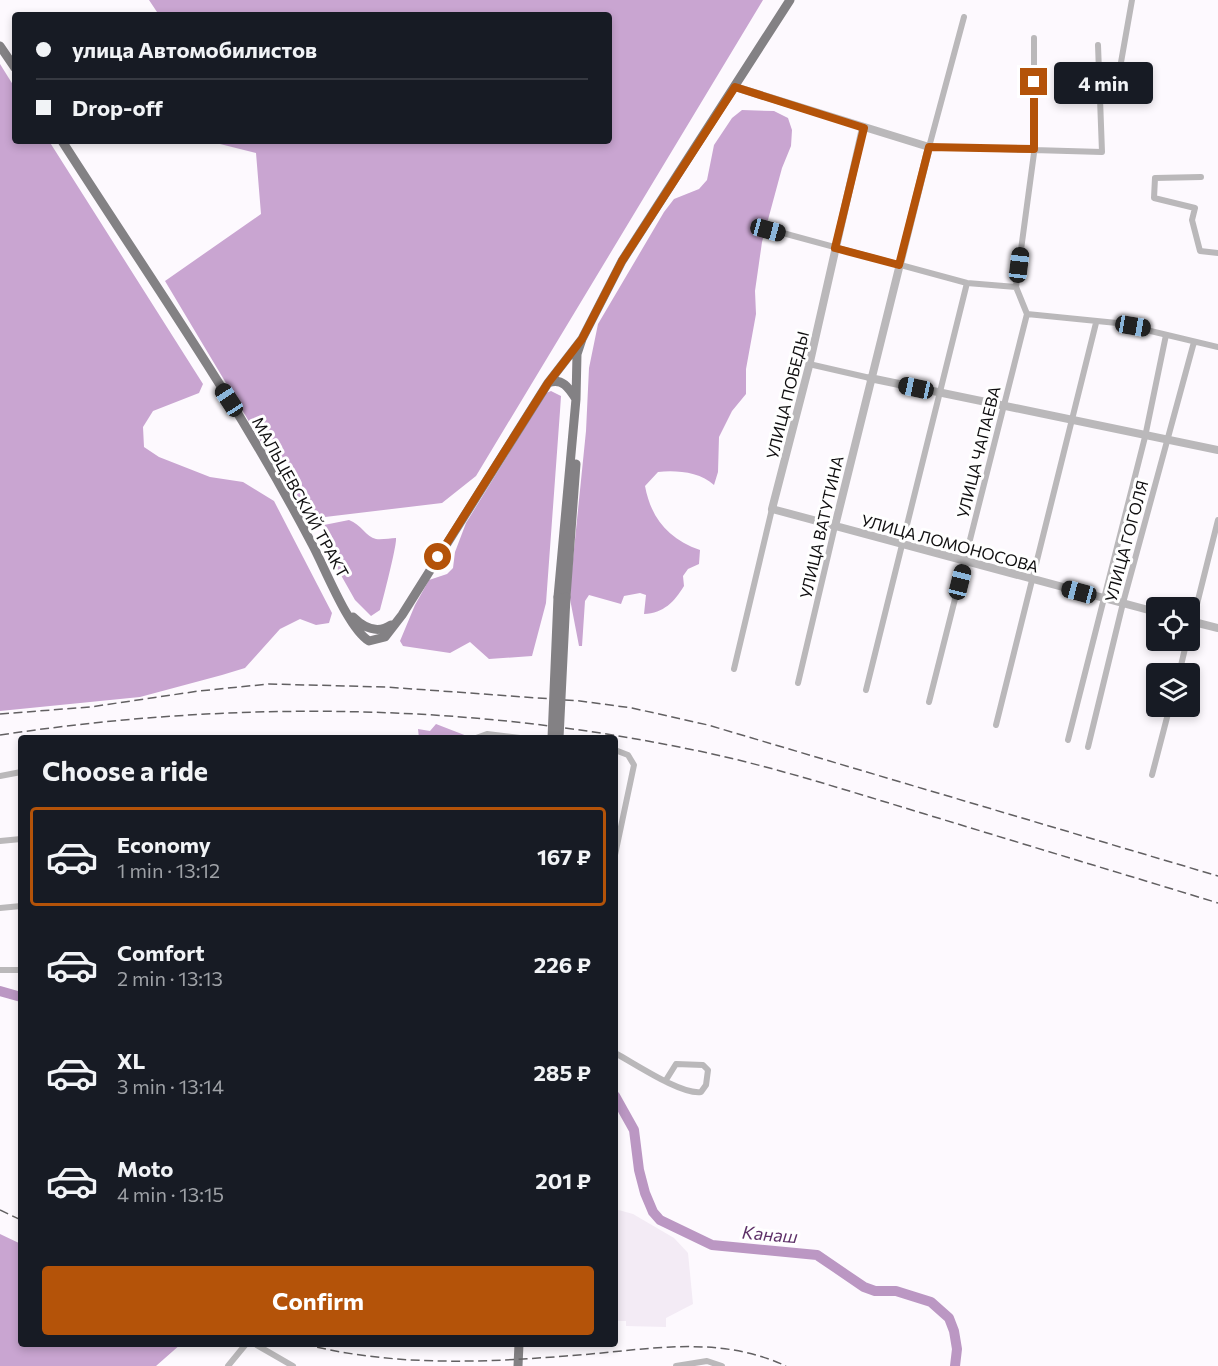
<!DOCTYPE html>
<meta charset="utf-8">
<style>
body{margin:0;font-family:Commissioner,sans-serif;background:#242831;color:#f1f3f6;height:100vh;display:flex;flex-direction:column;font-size:22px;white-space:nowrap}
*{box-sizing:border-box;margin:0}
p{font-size:20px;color:#9ea1a6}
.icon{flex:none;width:33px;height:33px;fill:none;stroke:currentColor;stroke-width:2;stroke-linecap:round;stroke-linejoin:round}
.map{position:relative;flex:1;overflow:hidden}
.side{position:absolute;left:18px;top:735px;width:600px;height:612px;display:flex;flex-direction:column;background:#171b24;border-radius:6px;box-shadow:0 3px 9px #0003}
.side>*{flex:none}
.top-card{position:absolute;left:12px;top:12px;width:600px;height:132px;border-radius:6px;box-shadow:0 3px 9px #0003;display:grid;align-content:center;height:132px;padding:0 24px;background:#171b24}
.fabs{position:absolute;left:1146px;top:597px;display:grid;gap:12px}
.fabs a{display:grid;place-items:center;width:54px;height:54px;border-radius:6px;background:#171b24;box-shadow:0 3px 9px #0003;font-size:30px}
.end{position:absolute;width:27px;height:27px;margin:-14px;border:8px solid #b45309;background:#fff;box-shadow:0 0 0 3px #fff}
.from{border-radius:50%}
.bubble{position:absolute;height:42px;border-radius:6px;background:#171b24;box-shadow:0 3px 9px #0003;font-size:20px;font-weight:700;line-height:42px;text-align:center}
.car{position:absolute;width:18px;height:36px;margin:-18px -9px;border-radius:8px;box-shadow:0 0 4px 2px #0007;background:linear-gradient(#222 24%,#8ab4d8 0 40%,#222 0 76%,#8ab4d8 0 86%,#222 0)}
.top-card b{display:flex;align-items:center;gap:21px;height:57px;font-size:22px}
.top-card b+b{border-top:2px solid #363941}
.top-card i{width:15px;height:15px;background:#f1f3f6}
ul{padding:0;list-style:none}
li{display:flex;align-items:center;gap:18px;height:99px;margin:0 12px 9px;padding:0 12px;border:3px solid transparent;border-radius:6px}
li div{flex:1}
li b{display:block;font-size:22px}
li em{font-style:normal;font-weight:700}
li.current{border-color:#b45309}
li>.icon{width:54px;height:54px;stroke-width:1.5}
h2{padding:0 24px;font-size:27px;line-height:72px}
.action{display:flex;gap:12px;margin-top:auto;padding:12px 24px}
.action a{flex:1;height:69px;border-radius:6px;background:#b45309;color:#fff;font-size:24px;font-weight:700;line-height:69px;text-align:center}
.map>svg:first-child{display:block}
.built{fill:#f3ebf5}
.forest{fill:#c9a5d1}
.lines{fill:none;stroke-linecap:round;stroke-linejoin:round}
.river{stroke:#bb97c3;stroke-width:10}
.minor{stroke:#bab8ba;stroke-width:6}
.tertiary{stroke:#bab8ba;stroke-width:8}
.primary{stroke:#838184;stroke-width:9}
.rail{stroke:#626062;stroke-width:1.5;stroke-dasharray:9 4.5;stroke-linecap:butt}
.primary-bridge{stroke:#838184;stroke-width:9}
.route{stroke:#b45309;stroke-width:8}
.labels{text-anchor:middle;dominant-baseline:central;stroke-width:6;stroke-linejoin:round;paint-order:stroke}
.street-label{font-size:16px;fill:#100f10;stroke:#fff}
.water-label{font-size:18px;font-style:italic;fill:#5e3168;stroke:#fff}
</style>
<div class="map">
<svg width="1218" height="1366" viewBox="0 0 1218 1366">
<rect width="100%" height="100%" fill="#fdf9fe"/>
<path class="built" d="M 615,1209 L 633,1214 L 674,1238 L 688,1253 L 693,1304 L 666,1318 L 666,1327 L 626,1326 L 626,1321 L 615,1321 Z"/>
<path class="forest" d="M 149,0 L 763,0 L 476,476 L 442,503 L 325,517 L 300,507 L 165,281 L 261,214 L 256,153 L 220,144 L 219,141 L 609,141 L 609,15 L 159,15 Z
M 0,64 L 15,88 L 15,141 L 49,141 L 203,384 L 199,393 L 153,411 L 143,427 L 144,447 L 159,457 L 210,477 L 243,482 L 274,501 L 332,613 L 329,623 L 316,625 L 300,619 L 280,629 L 245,668 L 222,675 L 140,697 L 0,711 Z
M 742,110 L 774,111 L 788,118 L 792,130 L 791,146 L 782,168 L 762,242 L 755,291 L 756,314 L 746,369 L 746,394 L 732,411 L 719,437 L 718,472 L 714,485 C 700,472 676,470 658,472 L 645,486 C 651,518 668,539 700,550 L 699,564 L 688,569 L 683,576 L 684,586 C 674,602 664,613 644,614 L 646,595 L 640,593 L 624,596 L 621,604 L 589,595 L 585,601 L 582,646 L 579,646 L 570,599 L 571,579 L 586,431 L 589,368 L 598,324 L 664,212 L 674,199 L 699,189 L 707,180 L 714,145 L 732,118 Z
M 551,391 L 561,396 L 560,411 L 546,603 L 532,656 L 489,659 L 470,642 L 450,653 L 403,646 L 400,641 L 415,605 L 429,580 L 447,574 L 453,568 L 455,552 L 466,523 L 546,393 Z
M 349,520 C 361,524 366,537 376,539 C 382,540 390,538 396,538 C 397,545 383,599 380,610 L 371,616 L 355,600 L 333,561 L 322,539 L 324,525 Z
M 436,724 L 467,736 L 419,738 L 418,729 L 430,731 Z
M 0,1234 L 21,1244 L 21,1344 L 181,1344 L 156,1366 L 0,1366 Z"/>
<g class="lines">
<path class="river" d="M 0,991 L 21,997
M 615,1096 L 634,1130 L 639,1170 L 645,1193 L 653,1212 L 660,1220 L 712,1245 L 817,1255 L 864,1287 L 875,1291 L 896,1291 L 931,1302 L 949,1318 L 954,1331 L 957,1349 L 955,1366"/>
<path class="minor" d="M 964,17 L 929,147 L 1102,152 L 1098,45
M 1117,85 L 1132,0
M 1201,177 L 1155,178 L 1154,198 L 1195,208 L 1192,220 L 1200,251 L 1218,253
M 768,229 L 967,283 L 1016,287 L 1027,314
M 1016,287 L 1034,153 L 1034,38
M 1027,314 L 1117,323 L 1218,347
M 809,364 L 870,378
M 1190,632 L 1218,520
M 734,669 L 772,509
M 1179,674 L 1187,640
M 798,683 L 835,526
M 866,690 L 967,283
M 929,702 L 1027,314
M 996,725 L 1096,323
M 476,738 L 487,734 L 520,738
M 1068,740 L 1145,437 L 1166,335
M 1088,747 L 1123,603 L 1194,342
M 615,750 L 628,755 L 634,765 L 615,855
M 1152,775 L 1170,706
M 0,776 L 21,772
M 0,841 L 21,839
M 0,908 L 21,906
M 0,970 L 21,970
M 615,1053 C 634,1063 681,1095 701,1092 L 706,1085 L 708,1070 L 703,1065 L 676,1064 L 666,1080
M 255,1344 L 293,1366
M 228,1366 L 246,1344
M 676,1366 L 707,1361 L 722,1366"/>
<path class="tertiary" d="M 735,87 L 929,147 L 835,526
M 863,128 L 809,366 L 772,509 L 1156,612
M 870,378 L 1218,450
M 1190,621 L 1218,628"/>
<path class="primary" d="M 0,46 L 15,68
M 62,141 C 147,274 239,404 312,544 C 325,568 348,628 369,641 L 385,637 L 402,615 L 548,383 L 582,339
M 548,383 C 562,377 569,388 576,399
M 558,597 L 576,399 L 577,354 L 582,339 L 622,261 L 790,0
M 566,597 L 576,464
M 353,617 C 364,628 378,634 391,625
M 518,1366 L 519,1344"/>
<path class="rail" d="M 0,714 L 90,707 L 199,691 L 269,684 L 386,687 L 580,701 L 632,708 L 708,725 L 1218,876
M 0,735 C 227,701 458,702 684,748 C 766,764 845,790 925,814 C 1023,844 1120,873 1218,903
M 0,1210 L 21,1220
M 304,1344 C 390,1366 478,1363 566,1356 C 642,1351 715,1333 786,1366"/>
<path class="primary-bridge" d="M 552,738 L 558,597
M 559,738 L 566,597"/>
</g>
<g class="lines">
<path class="route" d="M 438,557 L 548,383 L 582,339 L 622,261 L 735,87 L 864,128 L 835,248 L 899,265 L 929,147 L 1034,149 L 1034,82"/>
</g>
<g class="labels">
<g class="street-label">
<text transform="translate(787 395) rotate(-76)">УЛИЦА ПОБЕДЫ</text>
<text transform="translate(978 452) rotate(-76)">УЛИЦА ЧАПАЕВА</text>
<text transform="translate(301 497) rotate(61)">МАЛЬЦЕВСКИЙ ТРАКТ</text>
<text transform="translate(821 527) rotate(-77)">УЛИЦА ВАТУТИНА</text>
<text transform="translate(1126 541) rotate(-75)">УЛИЦА ГОГОЛЯ</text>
<text transform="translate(950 543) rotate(15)">УЛИЦА ЛОМОНОСОВА</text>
</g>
<g class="water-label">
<text transform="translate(770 1234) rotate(5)">Канаш</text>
</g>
</g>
</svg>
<div class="fabs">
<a><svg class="icon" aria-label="locate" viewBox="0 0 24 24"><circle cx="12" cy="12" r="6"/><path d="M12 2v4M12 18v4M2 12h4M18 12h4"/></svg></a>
<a><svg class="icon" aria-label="layers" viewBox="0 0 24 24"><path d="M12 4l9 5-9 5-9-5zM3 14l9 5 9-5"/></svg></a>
</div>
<i class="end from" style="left:438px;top:557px"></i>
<i class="end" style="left:1034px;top:82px"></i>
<div class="bubble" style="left:1054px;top:62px;width:99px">4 min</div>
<i class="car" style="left:768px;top:230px;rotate:105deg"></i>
<i class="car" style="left:1019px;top:265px;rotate:7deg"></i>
<i class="car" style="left:1133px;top:326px;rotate:100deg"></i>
<i class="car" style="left:916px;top:388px;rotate:282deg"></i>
<i class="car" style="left:229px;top:400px;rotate:327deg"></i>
<i class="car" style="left:960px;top:582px;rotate:14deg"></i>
<i class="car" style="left:1079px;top:592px;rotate:285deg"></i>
<div class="top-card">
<b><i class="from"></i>улица Автомобилистов</b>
<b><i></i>Drop-off</b>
</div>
<section class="side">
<h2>Choose a ride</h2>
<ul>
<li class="current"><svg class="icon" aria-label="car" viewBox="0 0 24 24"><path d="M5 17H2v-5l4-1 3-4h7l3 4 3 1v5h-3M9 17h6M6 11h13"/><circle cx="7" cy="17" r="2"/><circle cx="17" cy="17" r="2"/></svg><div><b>Economy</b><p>1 min · 13:12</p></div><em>167 ₽</em></li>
<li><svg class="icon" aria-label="car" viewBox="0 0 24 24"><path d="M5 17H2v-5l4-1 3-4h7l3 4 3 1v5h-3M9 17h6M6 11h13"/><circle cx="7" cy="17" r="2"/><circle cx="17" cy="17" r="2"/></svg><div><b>Comfort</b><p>2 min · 13:13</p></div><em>226 ₽</em></li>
<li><svg class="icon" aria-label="car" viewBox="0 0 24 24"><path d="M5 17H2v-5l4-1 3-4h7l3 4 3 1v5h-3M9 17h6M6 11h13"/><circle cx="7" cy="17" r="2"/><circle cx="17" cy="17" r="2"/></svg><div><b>XL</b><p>3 min · 13:14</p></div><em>285 ₽</em></li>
<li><svg class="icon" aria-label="car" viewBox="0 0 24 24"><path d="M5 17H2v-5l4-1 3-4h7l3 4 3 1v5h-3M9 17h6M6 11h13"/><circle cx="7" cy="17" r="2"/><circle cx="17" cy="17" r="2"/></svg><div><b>Moto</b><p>4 min · 13:15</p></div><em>201 ₽</em></li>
</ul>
<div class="action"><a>Confirm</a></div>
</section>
</div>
